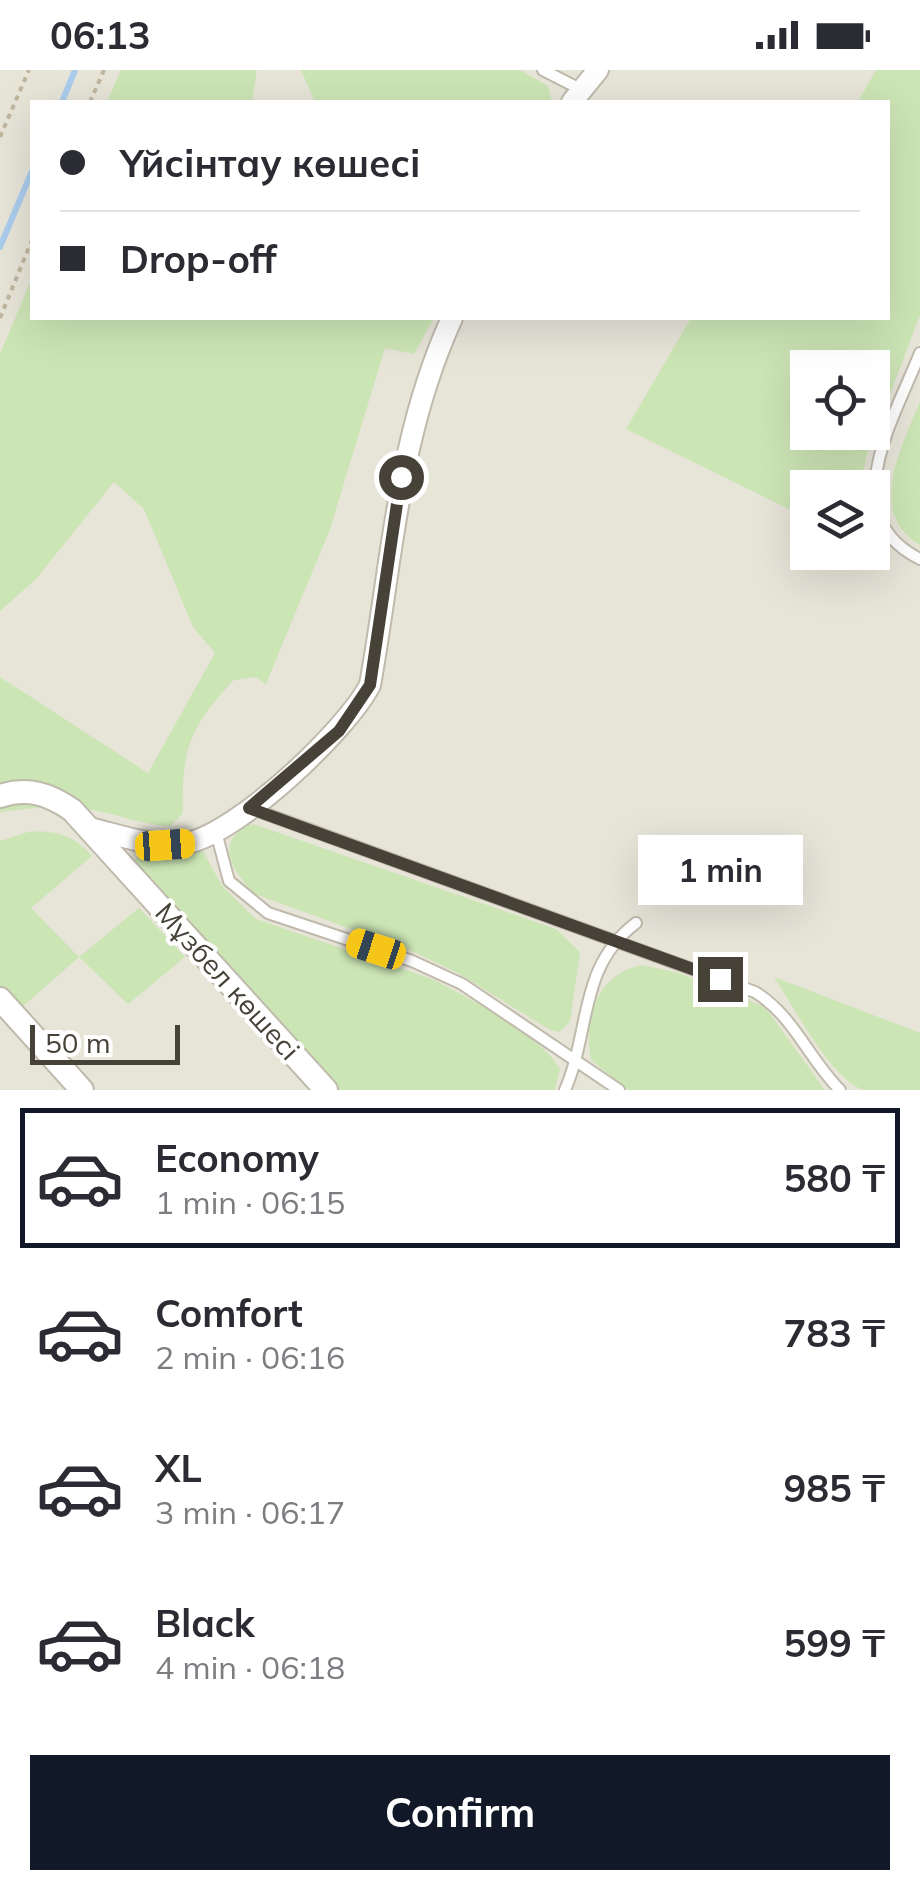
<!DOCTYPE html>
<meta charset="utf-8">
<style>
body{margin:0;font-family:Mulish,sans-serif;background:#f2f2f3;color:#2b2b33;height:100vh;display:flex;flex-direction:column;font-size:38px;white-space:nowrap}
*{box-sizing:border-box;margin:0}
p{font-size:32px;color:#7c7c81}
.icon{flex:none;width:55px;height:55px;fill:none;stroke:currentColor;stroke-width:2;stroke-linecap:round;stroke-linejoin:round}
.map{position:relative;height:1020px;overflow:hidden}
.sheet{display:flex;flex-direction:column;background:#fff;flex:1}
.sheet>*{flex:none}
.guide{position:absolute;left:30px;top:30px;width:860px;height:220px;border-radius:0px;box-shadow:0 10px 40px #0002;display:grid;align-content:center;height:220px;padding:0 30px;background:#fff}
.controls{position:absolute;left:790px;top:280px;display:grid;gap:20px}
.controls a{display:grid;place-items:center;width:100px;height:100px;border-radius:0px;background:#fff;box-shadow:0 10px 40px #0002;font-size:50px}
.scale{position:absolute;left:30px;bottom:25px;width:150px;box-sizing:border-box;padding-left:10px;border:5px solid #474238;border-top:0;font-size:28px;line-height:35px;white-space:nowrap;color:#474238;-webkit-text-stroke:8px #fff;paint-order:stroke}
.end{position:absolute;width:45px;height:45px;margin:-22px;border:12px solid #474238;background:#fff;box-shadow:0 0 0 5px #fff}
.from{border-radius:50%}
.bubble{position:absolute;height:70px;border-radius:0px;background:#fff;box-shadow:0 10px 40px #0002;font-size:32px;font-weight:700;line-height:70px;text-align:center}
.car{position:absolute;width:30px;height:60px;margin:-30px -15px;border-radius:12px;box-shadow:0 0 8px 2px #0007;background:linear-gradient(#f5c518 24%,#345 0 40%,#f5c518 0 76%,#345 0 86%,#f5c518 0)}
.guide b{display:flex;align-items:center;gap:35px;height:95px;font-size:38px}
.guide b+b{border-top:2px solid #e1e1e2}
.guide i{width:25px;height:25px;background:#2b2b33}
ul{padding:18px 0 0;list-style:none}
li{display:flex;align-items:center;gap:30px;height:140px;margin:0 20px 15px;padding:0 10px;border:5px solid transparent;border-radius:0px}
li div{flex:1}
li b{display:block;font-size:38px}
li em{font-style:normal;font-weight:700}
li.active{border-color:#111827}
li>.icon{width:90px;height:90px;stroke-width:1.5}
.cta{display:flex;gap:20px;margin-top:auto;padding:20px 30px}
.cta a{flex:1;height:115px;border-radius:0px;background:#111827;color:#fff;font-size:40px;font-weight:700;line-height:115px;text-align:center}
.status{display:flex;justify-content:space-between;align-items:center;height:70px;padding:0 50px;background:#fff;direction:ltr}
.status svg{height:28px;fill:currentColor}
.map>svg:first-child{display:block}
.residential{fill:#e7e4d8;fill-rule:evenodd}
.green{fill:#cce5b5;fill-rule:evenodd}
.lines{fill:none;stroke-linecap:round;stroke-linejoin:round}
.stream{stroke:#aacced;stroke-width:6}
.service-casing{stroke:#bfbaac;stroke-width:14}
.minor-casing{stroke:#bfbaac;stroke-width:24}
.tertiary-casing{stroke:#bfbaac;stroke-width:26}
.path{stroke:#c0b69e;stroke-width:4;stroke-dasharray:5 5;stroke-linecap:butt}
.service{stroke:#fff;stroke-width:10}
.minor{stroke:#fff;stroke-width:20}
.tertiary{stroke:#fff;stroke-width:22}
.route{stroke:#474238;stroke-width:12}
.labels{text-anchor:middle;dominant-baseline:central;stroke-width:8;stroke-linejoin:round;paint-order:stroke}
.street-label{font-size:28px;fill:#474238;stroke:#fff}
</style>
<div class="status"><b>06:13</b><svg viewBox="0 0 49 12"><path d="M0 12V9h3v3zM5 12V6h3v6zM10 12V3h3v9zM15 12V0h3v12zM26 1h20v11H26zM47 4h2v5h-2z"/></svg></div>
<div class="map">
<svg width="920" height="1020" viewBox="0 0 920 1020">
<rect width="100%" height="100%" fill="#f4f1e9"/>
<path class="residential" d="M 0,0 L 920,0 L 920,1020 L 0,1020 ZM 32,32 L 888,32 L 888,248 L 32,248 ZM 808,298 L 872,298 L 872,362 L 808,362 ZM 808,418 L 872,418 L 872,482 L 808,482 Z"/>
<path class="green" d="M 121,0 L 257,0 L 252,32 L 107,32 Z
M 301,0 L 520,0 L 548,16 L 552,32 L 315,32 Z
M 876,0 L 920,0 L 920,245 L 866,387 L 861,417 L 808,418 L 807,448 L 626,359 L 691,248 L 888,248 L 888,32 L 858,32 ZM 808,298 L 872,298 L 872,362 L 808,362 Z
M 32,208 L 32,248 L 434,248 L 414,284 L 385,278 L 330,459 L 266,614 L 255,607 L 234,610 C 190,656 181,680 183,743 L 171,756 C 141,755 116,743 86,739 C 57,734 29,738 0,742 L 0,607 L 148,703 L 215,583 L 193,557 L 144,439 L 114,412 L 36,509 L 0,541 L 0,284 Z
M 920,331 L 920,475 C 865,442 903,375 920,331 Z
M 253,754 L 556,859 L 580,882 L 570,952 L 559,962 L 550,960 L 458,903 L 414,882 L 255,824 C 232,801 212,769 253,754 Z
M 28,762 C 55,760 74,765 92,786 L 31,838 L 79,887 L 139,838 L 185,887 L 128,934 L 79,887 L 21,938 L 0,916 L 0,771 Z
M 144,780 L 168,785 L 203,781 L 222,816 L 256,849 L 435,910 C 471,930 539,964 560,999 L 555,1020 L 335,1020 L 133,791 Z
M 642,895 L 679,903 L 765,937 L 825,1020 L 628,1020 L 591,990 C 582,949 598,903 642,895 Z
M 774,907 L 920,963 L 920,1020 C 903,1020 882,1020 865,1020 C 833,1013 792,934 774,907 Z"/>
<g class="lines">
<path class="stream" d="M 62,32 L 75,0
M 0,177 L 32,101"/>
<g class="service-casing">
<path id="service" d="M 543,0 L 582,20
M 920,283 C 895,347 833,446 920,489
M 250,738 L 755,922 C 794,946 808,988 840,1020
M 216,762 L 229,811 L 268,843 L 412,891 L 462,914 L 619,1020
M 565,1020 C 591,960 578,897 636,853"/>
</g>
<g class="minor-casing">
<path id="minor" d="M 572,32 L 598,0
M 89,758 C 120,765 155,779 187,773 C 238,763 346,661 370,615 C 393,487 397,369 452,248"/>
</g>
<g class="tertiary-casing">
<path id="tertiary" d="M 0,726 C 28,717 49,724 72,740 L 326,1020
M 0,929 L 82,1020"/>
</g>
<path class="path" d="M 90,32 L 104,0
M 0,67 L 29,0
M 0,248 L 32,170"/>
<use href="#service" class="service"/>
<use href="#minor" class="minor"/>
<use href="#tertiary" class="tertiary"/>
</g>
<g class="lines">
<path class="route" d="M 401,407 L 370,615 L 339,661 L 249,738 L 720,909"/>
</g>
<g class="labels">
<g class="street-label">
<text transform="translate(228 911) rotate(48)">Мұзбел көшесі</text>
</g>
</g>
</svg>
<div class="controls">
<a><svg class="icon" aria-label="locate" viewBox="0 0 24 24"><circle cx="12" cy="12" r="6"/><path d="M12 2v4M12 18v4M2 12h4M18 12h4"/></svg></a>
<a><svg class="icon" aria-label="layers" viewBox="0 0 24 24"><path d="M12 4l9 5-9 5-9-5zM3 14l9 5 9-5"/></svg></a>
</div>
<div class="scale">50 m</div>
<i class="end from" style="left:401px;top:407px"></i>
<i class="end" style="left:720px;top:909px"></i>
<div class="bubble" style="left:638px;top:765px;width:165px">1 min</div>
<i class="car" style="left:165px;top:775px;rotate:86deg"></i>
<i class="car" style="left:376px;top:879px;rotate:288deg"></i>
<div class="guide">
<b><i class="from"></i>Үйсінтау көшесі</b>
<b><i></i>Drop-off</b>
</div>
</div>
<section class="sheet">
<ul>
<li class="active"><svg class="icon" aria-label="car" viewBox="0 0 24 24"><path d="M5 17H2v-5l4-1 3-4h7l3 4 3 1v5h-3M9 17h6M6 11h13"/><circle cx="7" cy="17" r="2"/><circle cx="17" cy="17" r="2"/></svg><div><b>Economy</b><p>1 min · 06:15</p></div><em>580 ₸</em></li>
<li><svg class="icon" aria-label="car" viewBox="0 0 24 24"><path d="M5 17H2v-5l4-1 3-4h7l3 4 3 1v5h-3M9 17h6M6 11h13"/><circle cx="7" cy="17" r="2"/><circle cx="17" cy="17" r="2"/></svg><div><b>Comfort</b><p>2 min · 06:16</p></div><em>783 ₸</em></li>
<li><svg class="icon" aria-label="car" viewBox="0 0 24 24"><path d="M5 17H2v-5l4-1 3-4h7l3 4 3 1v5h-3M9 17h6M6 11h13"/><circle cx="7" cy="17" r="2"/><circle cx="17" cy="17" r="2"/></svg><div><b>XL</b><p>3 min · 06:17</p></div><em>985 ₸</em></li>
<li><svg class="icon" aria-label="car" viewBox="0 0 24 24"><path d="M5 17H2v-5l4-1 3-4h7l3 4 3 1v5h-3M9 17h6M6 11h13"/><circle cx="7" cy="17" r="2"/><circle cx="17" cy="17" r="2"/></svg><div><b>Black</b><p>4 min · 06:18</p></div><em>599 ₸</em></li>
</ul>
<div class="cta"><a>Confirm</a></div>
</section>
